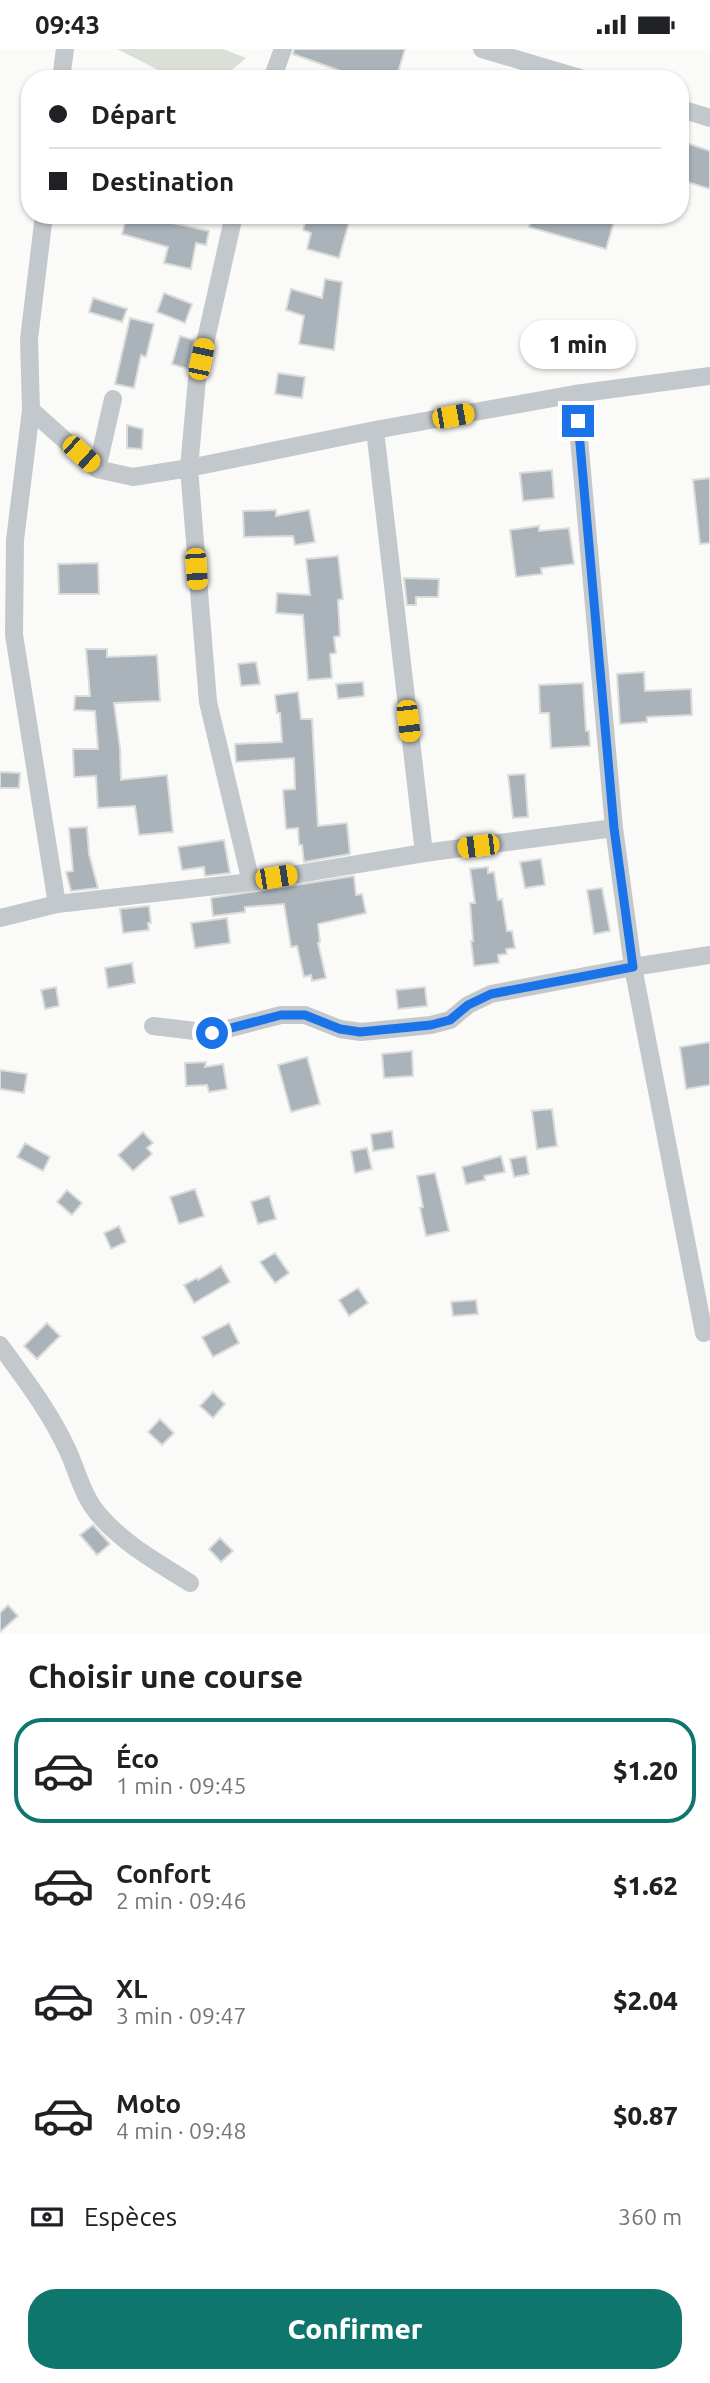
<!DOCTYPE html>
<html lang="fr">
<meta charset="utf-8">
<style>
body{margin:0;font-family:Ubuntu,sans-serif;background:#f6f6f6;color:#202124;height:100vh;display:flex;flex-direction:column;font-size:26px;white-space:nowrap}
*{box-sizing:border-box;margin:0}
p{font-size:23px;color:#757577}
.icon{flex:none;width:38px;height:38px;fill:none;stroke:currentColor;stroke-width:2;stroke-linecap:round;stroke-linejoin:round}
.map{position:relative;height:1585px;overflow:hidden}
.side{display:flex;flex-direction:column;background:#fff;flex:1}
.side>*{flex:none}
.guide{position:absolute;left:21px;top:21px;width:668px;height:154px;border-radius:28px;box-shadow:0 2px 5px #0004;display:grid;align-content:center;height:154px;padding:0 28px;background:#fff}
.end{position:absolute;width:32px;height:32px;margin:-16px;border:9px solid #1a73e8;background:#fff;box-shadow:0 0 0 4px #fff}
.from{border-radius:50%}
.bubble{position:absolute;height:49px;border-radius:24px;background:#fff;box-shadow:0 2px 5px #0004;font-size:23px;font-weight:800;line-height:49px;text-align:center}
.car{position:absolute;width:21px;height:42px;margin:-21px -10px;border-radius:9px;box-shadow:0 0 5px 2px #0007;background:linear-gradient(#f5c518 24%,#345 0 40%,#f5c518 0 76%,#345 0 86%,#f5c518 0)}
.guide b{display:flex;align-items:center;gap:24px;height:66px;font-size:26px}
.guide b+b{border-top:2px solid #e0e0e0}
.guide i{width:18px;height:18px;background:#202124}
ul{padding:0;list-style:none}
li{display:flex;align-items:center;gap:21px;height:105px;margin:0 14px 10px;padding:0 14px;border:4px solid transparent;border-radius:28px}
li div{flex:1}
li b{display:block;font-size:26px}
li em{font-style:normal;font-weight:800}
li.on{border-color:#0f766e}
li>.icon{width:63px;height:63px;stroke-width:1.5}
h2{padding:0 28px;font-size:32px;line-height:84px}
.pay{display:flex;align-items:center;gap:18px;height:77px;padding:0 28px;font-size:26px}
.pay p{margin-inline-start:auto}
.primary-button{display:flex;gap:14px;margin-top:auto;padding:14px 28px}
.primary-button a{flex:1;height:80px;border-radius:28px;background:#0f766e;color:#fff;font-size:28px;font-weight:800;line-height:80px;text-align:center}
.status{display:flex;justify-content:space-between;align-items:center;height:49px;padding:0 35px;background:#fff;direction:ltr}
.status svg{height:19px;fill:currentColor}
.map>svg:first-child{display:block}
.green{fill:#dadfd7}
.building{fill:#aab3b9;stroke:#dcdcda;stroke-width:2}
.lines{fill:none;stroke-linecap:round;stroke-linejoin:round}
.street{stroke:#c3c8cc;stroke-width:18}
.route{stroke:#1a73e8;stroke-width:9}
</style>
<div class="status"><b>09:43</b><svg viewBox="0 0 49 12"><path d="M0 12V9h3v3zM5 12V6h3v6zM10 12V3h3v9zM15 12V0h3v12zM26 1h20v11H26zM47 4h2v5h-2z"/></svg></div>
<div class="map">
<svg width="710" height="1585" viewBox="0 0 710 1585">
<rect width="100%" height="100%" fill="#fafaf8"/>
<path class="green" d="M 117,0 L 223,0 L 246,9 L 221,30 L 176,30 Z"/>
<path class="building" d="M 294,0 L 405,0 L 396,30 L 363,30 L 293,5 Z
M 681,92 L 710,102 L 710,140 L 681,131 Z
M 127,166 L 155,166 L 154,170 L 209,182 L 206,196 L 196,194 L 191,220 L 164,214 L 168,198 L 122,185 Z
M 307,166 L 351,166 L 339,209 L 307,200 L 311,184 L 303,181 Z
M 533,166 L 616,166 L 606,200 L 529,178 Z
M 325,230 L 342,233 L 334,301 L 299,295 L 304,267 L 286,261 L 291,240 L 322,249 Z
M 164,244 L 192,255 L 185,274 L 157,263 Z
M 93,249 L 127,260 L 122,273 L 89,263 Z
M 130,269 L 154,275 L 146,308 L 141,306 L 134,339 L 115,335 Z
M 180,287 L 194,291 L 188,320 L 172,315 Z
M 278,324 L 305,328 L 302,349 L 275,345 Z
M 127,376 L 143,380 L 142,400 L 127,399 Z
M 552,421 L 554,449 L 523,452 L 520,424 Z
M 710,429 L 710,494 L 700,495 L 693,431 Z
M 276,461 L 276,467 L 309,461 L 315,493 L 295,496 L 293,487 L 244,488 L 243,462 Z
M 539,477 L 539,482 L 569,479 L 574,515 L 541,519 L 542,525 L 516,528 L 510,481 Z
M 338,507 L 343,550 L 338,551 L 340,587 L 334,588 L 336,604 L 330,605 L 332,629 L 308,631 L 303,566 L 276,564 L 277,544 L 310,546 L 306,510 Z
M 98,514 L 99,545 L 59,545 L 58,515 Z
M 404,529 L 439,530 L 438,548 L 416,548 L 416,556 L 407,556 Z
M 86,600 L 107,600 L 107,608 L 157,606 L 160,652 L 114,654 L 120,699 L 121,731 L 167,726 L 173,783 L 139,786 L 135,757 L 98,759 L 96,727 L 74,728 L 73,700 L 98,700 L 95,662 L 74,661 L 75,647 L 90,647 Z
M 256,613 L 260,635 L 241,637 L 238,615 Z
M 644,623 L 645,642 L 691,640 L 692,666 L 647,668 L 647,673 L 620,675 L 617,625 Z
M 363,633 L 364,647 L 338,650 L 336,635 Z
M 583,634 L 586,682 L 589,682 L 590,697 L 551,699 L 549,664 L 540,664 L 539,636 Z
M 298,643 L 301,670 L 312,670 L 318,777 L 347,774 L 350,805 L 304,813 L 302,796 L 299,796 L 298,779 L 286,780 L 283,741 L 295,740 L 294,709 L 236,713 L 235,695 L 282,693 L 280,664 L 277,664 L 275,646 Z
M 0,723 L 20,724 L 19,739 L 0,739 Z
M 525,725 L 528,768 L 513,769 L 508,726 Z
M 87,778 L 89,805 L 98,839 L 71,842 L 66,823 L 73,822 L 69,779 Z
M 224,791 L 230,824 L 205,827 L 204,818 L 182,821 L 178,798 Z
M 541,810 L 545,836 L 525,839 L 520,813 Z
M 488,818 L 488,824 L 494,823 L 498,851 L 502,850 L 507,882 L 512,882 L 515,899 L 506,900 L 507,905 L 498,906 L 499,914 L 474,917 L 471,892 L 473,892 L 470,854 L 475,854 L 470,820 Z
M 354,827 L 356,846 L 362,845 L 366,864 L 318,875 L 320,893 L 318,894 L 326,929 L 312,932 L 311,926 L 304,928 L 297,897 L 291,898 L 284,855 L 245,858 L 245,863 L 213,867 L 211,849 Z
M 602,839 L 610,882 L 594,885 L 587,841 Z
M 149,857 L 151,874 L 148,874 L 149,881 L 123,884 L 120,860 Z
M 227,869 L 230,894 L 195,899 L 191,874 Z
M 132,914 L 135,934 L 108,939 L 105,919 Z
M 56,938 L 59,957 L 45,960 L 41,941 Z
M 425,938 L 427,957 L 398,960 L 396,941 Z
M 710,993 L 710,1036 L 686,1040 L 680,998 Z
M 412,1002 L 413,1027 L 384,1029 L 382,1005 Z
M 307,1008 L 320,1055 L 291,1063 L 278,1016 Z
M 206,1013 L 205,1018 L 223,1015 L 227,1040 L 209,1043 L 207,1036 L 186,1037 L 185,1014 Z
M 0,1021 L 27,1025 L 24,1044 L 0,1040 Z
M 552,1060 L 557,1097 L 537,1100 L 532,1062 Z
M 392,1082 L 394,1099 L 373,1102 L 371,1085 Z
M 143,1083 L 153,1094 L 147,1099 L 152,1105 L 133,1122 L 118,1106 Z
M 25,1094 L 50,1108 L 43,1122 L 17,1108 Z
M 367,1099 L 372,1120 L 355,1124 L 351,1102 Z
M 501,1107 L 505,1123 L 484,1127 L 485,1131 L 466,1135 L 462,1118 Z
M 526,1107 L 529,1125 L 514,1128 L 510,1110 Z
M 435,1124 L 449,1182 L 426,1187 L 420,1159 L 423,1158 L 417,1127 Z
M 195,1140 L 204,1167 L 179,1175 L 170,1148 Z
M 67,1141 L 82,1154 L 72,1166 L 57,1153 Z
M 269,1147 L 276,1170 L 258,1175 L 251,1153 Z
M 119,1177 L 126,1193 L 111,1200 L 104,1184 Z
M 275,1204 L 289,1224 L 275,1234 L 260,1213 Z
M 221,1217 L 230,1233 L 194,1254 L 184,1236 L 197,1229 L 198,1231 Z
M 358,1239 L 368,1254 L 349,1267 L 339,1251 Z
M 476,1251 L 478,1265 L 453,1267 L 451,1253 Z
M 47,1274 L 60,1287 L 37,1310 L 24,1297 Z
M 229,1274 L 239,1294 L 213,1308 L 202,1288 Z
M 213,1343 L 225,1355 L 213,1369 L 200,1357 Z
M 160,1370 L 174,1384 L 162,1396 L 148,1383 Z
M 93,1476 L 110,1495 L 97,1506 L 80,1486 Z
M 220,1489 L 233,1502 L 221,1513 L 209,1500 Z
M 8,1556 L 18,1567 L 0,1583 L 0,1564 Z"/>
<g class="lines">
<path class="street" d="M 482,0 L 583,30
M 61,30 L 65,0
M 272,30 L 283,0
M 681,60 L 710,69
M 44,166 L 29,290 L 31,361 L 97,420 L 133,428 L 189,419 L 375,381 L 575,345 L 710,327
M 234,166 L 197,330 L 189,419 L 208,653 L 251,833
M 575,345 L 614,779 L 633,918 L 704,1284
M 31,361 L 15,491 L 14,586 L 57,855
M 375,381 L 424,804
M 97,420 L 113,350
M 0,869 L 57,855 L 251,833 L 424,804 L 614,779
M 153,977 L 212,984 L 281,966 L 305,966 L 340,980 L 361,983 L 431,976 L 450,971 L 468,956 L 491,945 L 633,918 L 710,906
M 0,1296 C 24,1329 50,1363 67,1400 C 78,1423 82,1447 100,1467 C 125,1496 159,1514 190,1534"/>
</g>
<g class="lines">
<path class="route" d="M 212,984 L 281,966 L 305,966 L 340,980 L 360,983 L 431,976 L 450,971 L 468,956 L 491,945 L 633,918 L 614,779 L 578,372"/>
</g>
</svg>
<i class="end from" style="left:212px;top:984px"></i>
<i class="end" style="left:578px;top:372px"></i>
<div class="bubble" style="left:520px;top:271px;width:116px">1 min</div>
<i class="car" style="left:201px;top:310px;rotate:12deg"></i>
<i class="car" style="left:453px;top:367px;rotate:80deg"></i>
<i class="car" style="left:81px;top:405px;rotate:132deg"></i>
<i class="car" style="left:196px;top:520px;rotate:176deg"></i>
<i class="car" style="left:408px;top:672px;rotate:173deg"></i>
<i class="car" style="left:478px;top:797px;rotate:263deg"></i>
<i class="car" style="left:276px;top:828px;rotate:81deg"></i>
<div class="guide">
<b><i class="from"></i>Départ</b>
<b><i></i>Destination</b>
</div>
</div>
<section class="side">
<h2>Choisir une course</h2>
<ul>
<li class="on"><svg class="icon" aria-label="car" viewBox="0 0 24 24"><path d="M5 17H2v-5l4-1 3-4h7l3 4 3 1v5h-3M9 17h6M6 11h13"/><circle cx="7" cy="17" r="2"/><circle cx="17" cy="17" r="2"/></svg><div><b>Éco</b><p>1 min · 09:45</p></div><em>$1.20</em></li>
<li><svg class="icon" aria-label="car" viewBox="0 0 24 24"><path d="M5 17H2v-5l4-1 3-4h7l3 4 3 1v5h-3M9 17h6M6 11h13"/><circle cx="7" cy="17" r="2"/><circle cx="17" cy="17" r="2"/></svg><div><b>Confort</b><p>2 min · 09:46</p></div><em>$1.62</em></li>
<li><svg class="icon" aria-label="car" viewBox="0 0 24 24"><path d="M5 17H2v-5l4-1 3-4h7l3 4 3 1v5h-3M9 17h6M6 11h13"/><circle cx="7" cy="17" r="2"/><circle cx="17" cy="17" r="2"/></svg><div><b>XL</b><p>3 min · 09:47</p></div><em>$2.04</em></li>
<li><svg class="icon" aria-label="car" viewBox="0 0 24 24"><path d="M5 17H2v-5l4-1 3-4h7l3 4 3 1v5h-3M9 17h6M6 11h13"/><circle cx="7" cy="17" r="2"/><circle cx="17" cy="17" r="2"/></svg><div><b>Moto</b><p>4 min · 09:48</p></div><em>$0.87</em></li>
</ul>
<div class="pay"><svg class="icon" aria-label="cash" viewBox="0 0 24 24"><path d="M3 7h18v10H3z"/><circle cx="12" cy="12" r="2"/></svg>Espèces<p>360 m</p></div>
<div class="primary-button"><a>Confirmer</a></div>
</section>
